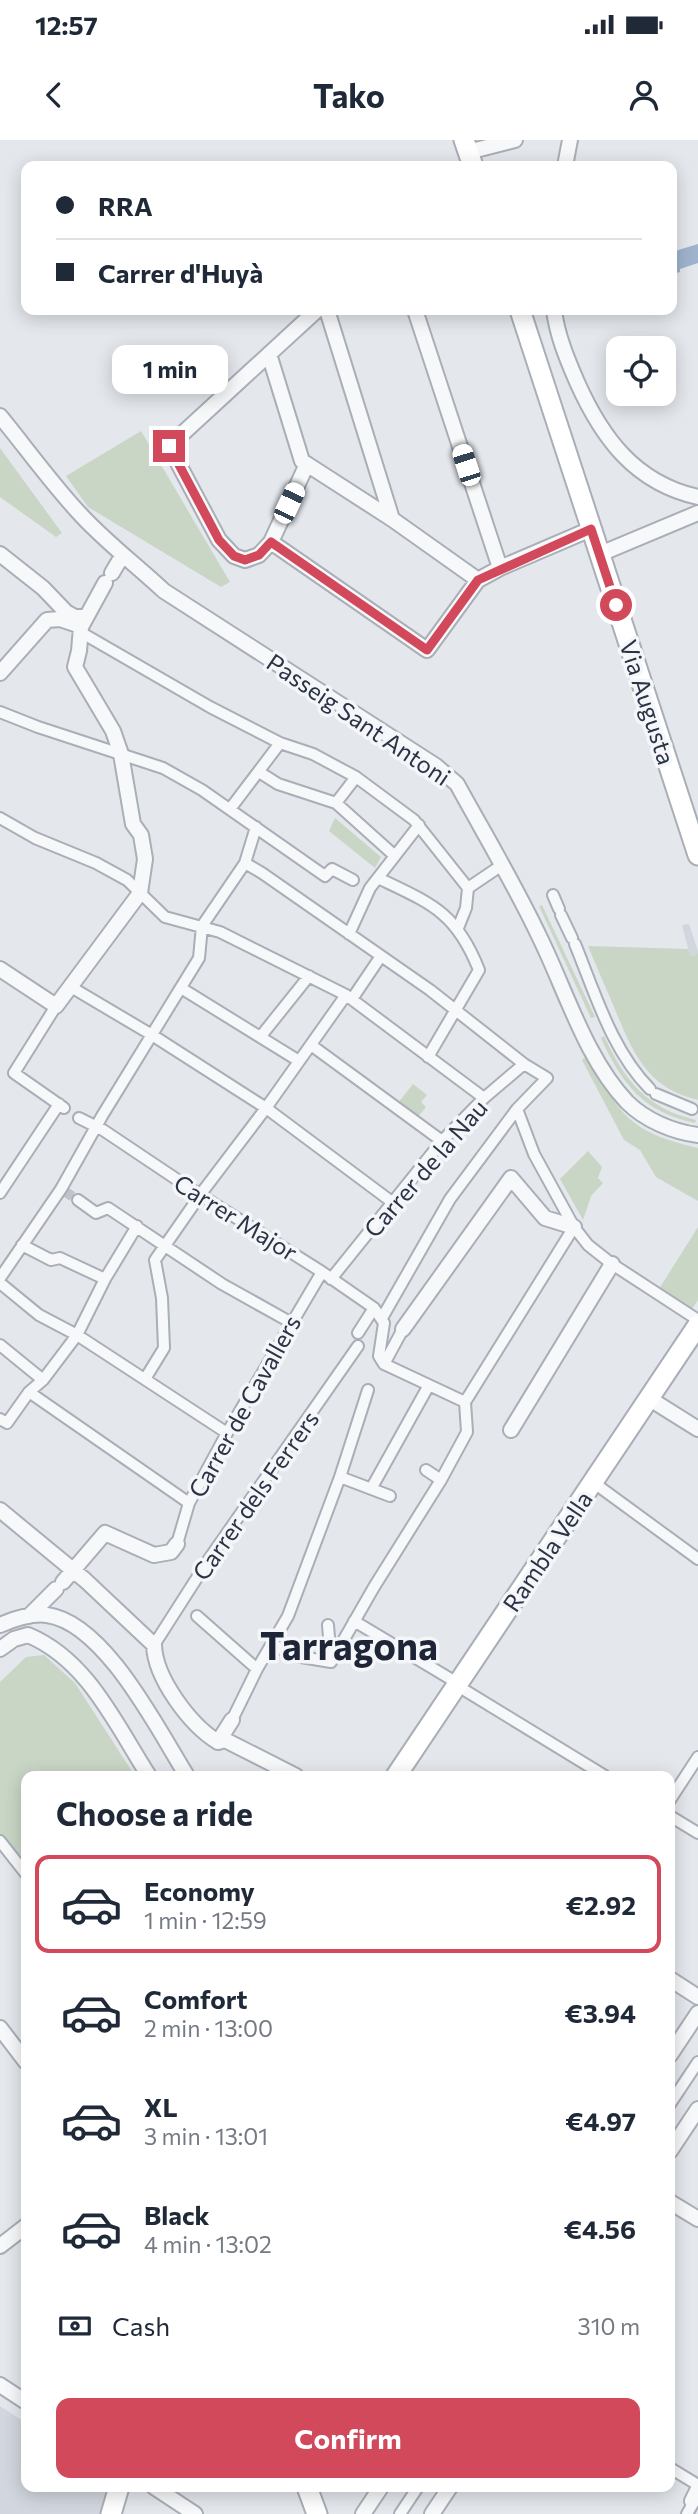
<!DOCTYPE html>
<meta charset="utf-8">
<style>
body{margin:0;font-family:Commissioner,sans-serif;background:#f6f6f7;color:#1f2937;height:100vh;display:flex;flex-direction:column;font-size:26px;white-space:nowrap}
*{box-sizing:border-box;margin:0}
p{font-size:23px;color:#747a83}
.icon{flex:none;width:38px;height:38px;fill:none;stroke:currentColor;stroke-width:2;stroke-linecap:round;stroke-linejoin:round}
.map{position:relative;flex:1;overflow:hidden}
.details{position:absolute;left:21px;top:1631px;width:654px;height:721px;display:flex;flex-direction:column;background:#fff;border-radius:14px;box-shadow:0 4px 18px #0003}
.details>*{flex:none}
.banner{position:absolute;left:21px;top:21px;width:656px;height:154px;border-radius:14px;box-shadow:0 4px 18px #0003;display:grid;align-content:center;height:154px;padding:0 35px;background:#fff}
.buttons{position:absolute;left:606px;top:196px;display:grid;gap:14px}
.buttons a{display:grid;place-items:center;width:70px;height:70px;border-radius:14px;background:#fff;box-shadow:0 4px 18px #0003;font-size:35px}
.end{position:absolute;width:32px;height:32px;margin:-16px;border:9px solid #d1495b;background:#fff;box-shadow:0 0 0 4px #fff}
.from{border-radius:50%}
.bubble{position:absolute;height:49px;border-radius:14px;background:#fff;box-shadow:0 4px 18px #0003;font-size:23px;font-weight:700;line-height:49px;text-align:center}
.car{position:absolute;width:21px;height:42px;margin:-21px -10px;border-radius:9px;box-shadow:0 0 5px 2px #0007;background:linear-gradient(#fff 24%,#345 0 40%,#fff 0 76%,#345 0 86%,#fff 0)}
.banner b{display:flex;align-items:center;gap:24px;height:66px;font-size:26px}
.banner b+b{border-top:2px solid #e0e1e3}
.banner i{width:18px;height:18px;background:#1f2937}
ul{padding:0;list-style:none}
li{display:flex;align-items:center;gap:21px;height:98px;margin:0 14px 10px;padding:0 21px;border:4px solid transparent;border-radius:14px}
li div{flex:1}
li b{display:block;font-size:26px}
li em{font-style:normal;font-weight:700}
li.active{border-color:#d1495b}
li>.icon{width:63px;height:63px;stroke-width:1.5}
h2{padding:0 35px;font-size:32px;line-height:84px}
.pay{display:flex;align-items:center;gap:18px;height:77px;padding:0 35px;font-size:26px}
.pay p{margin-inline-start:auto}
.action{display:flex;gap:14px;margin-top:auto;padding:14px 35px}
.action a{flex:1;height:80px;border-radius:14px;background:#d1495b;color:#fff;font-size:28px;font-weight:700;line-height:80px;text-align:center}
.status{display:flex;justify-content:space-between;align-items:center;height:49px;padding:0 35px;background:#fff;direction:ltr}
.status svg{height:19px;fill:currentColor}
header{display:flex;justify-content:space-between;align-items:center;height:91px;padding:0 35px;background:#fff;font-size:32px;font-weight:700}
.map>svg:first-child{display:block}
.built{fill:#d2d6de}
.green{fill:#c9d6c5}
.water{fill:#9fb4cc}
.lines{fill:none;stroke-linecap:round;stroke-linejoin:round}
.pedestrian-tunnel{stroke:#bfc3cb;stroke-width:10;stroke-dasharray:10 5;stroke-linecap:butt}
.pedestrian-casing{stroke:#a9aeb7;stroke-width:14}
.minor-casing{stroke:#a9aeb7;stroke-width:18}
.secondary-casing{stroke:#a9aeb7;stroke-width:23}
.pedestrian{stroke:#f7f8fa;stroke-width:10}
.minor{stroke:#f7f8fa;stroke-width:14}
.secondary{stroke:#fff;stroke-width:19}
.route{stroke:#d1495b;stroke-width:9}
.labels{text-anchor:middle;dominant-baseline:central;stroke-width:7;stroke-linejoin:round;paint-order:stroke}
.street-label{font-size:24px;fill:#2b3445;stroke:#f4f6f9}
.town-label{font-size:38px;font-weight:bold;fill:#1d2536;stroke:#f4f6f9}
</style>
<div class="status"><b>12:57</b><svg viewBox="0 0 49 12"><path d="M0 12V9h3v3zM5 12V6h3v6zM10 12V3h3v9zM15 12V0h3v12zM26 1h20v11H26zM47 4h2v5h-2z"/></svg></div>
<header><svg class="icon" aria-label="back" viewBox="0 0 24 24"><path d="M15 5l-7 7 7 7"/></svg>Tako<svg class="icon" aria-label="person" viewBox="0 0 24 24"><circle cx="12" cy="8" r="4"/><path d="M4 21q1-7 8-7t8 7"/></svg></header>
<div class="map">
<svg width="698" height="2374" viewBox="0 0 698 2374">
<rect width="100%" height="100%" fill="#e4e7ec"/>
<path class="built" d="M 689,784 L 698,811 L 697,814 L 690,816 L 682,785 Z
M 0,2266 L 26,2283 L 26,2347 L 103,2347 L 106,2355 L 100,2374 L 0,2374 Z"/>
<path class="green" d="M 141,291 L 230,442 L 221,447 L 88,367 L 66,336 Z
M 0,308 L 62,393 L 56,397 L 0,357 Z
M 335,678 L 381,717 L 375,728 L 329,691 Z
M 542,765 L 595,877 L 591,878 L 539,766 Z
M 588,806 L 688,809 L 691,816 L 697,814 L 698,811 L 698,960 C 648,948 634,915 616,872 C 607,850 597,828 588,806 Z
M 604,896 C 625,941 646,968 696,980 L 695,983 C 643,972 622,944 601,898 Z
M 587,916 C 620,975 629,992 698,1008 L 698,1061 L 656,1037 L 640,1010 L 624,1000 L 582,920 Z
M 413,944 L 427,955 L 421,962 L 426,967 L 417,978 L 398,963 Z
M 588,1011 L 602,1027 L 598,1038 L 603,1043 L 591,1056 L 583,1080 L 560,1039 Z
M 698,1087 L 698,1160 L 691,1170 L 659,1149 Z
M 44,1515 L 75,1543 L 135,1636 L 26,1636 L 26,1728 L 0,1695 L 0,1542 L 26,1517 Z"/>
<path class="water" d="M 698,104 L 698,123 L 680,129 L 680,132 L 672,134 L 672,112 Z"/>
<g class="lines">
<path class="pedestrian-tunnel" d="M 64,1051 L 78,1060"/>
<g class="pedestrian-casing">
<path id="pedestrian" d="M 82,493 L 210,567 L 280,603 L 313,614 L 356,637 L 414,680 L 468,748 L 466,768 L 458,788
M 0,572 L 38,587 L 163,628 L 202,650 L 325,736 L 332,729 L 353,740
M 259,632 L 278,644 L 336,663 L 395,716
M 336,663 L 356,637
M 230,669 L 280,603
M 0,678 L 35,698 L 96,723 L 127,740 L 165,777 L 220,792 L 346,855 L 484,958
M 245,723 L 262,733 L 430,850 L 524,924 L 547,938 L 517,969 L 450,1059 L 382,1178
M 378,738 C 432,764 456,772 479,830 L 428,917
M 468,748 L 502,725
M 553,755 L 559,769
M 561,775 L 572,798
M 349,794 L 370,748 L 419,685
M 575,804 C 595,853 612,911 650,949
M 71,847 L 152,895 L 266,968 L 392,1062
M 181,848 L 299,921
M 352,859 L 381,816
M 56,866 L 14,933 L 64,968
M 261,896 L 309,836
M 311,905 L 442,1001
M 656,954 L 692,969
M 517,969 L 534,1014 L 574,1087 L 588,1105 L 612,1124 L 698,1180
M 79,978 L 103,990 L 200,1055 L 322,1132 L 374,1168 L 384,1183 L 379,1216 L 384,1224 L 465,1262
M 0,1053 L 59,964
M 78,1060 L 96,1073 L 108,1068 L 222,1144 L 290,1182
M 22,1105 L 51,1120 L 60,1118 L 105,1139
M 0,1138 L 61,1049 L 102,976 L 199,818 L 202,786 L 245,723 L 256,687
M 331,1139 L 442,1001 L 484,958 L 524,924
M 0,1143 L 39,1175 L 77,1195 L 227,1293
M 358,1193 L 374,1168
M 0,1205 L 43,1240
M 384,1224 L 403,1189
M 145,1239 L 164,1208 L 162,1158 L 155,1120 L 203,1051 L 266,968 L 346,855
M 29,1252 L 189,1363
M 465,1262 L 574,1087
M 0,1279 L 7,1283 L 29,1252 L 43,1240 L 77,1195 L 105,1139 L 137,1086
M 426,1330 L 441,1340
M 340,1337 L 390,1356
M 594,1340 L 601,1348 L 698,1419
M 371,1349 L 429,1245
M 177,1404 L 189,1363 L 227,1293 L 322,1132
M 197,1476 L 257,1529
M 354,1481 L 459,1544
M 328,1485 L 331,1522
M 272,1504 L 295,1516 L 331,1522 L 374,1447 L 441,1340 L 467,1292 L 465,1262
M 154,1505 L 209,1419 L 358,1206
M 466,1551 L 605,1636
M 232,1580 L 257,1529 L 288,1476 L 340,1337 L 368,1250
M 670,1660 L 698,1617
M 670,1676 L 698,1693
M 0,1701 L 26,1734
M 670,1964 L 698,1922
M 670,2328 L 698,2345
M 400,2374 L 418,2347
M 687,2374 L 698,2355"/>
</g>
<g class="minor-casing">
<path id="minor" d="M 468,12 L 515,0
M 565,26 L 570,0
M 317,170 L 169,306 L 219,400 L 234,416 L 245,420 L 259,415 L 271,402 L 427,510 L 478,440 L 500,428 L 591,389
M 327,170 L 392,379
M 415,170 L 500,428
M 554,170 C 557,195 567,219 577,242 C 602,298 635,343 698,357
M 269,214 L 302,321 L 392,379 L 478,440
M 0,276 C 27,309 52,344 81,375 C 107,403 136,425 164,451 L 436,626 L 457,644 C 485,695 515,745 540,798 C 566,851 586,919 627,962 C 645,980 673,992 698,995
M 271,402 L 307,324
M 0,414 L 43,448 L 66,472 L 75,477 L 86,477
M 600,414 L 698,373
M 112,433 L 122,416
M 0,533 L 47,480 L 60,479 L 78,485
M 0,829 L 56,866 L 140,753 L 145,719 L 141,695 L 133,684 L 121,614 L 113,591 L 75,527 L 79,511 L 81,487 L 105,443
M 403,1189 L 511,1038 L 545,1078 L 574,1087
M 658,1264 L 698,1289
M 511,1290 L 612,1124
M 0,1370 L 85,1440 L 154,1505 C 155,1538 190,1585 218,1602
M 63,1442 L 105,1393 L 154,1415 L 171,1412 L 177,1404
M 29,1476 L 56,1449
M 0,1485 C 14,1479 32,1473 47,1475 C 105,1483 158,1590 187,1636
M 0,1509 L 14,1499 L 28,1495 C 88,1520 116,1585 149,1636
M 218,1602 L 225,1600 L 296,1636
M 218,1602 L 232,1580
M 670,1839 L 698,1857
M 0,1888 L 26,1922
M 670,1915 L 698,1873
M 670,2011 L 698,1969
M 670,2062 L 698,2079
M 0,2106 L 26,2086
M 0,2245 L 26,2262
M 154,2347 L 195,2374
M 692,2361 L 698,2349
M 363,2374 L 381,2347
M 432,2374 L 450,2347"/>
</g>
<g class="secondary-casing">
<path id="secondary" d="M 464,0 L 473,26
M 520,170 L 698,715
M 396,1636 L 698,1185
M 307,2347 L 317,2374
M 111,2374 L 119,2347"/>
</g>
<use href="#pedestrian" class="pedestrian"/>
<use href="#minor" class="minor"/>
<use href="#secondary" class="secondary"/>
</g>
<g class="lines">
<path class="route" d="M 169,306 L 219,400 L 234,416 L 245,420 L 259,415 L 271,402 L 427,510 L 478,440 L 591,389 L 616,465"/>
</g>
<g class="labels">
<g class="street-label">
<text transform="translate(648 562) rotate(72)">Via Augusta</text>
<text transform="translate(359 579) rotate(34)">Passeig Sant Antoni</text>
<text transform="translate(425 1028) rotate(-49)">Carrer de la Nau</text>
<text transform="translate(236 1077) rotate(32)">Carrer Major</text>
<text transform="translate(244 1266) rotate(-61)">Carrer de Cavallers</text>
<text transform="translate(255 1355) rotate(-55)">Carrer dels Ferrers</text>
<text transform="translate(547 1411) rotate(-56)">Rambla Vella</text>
</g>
<g class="town-label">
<text x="349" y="1504">Tarragona</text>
</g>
</g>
</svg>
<div class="buttons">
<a><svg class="icon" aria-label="locate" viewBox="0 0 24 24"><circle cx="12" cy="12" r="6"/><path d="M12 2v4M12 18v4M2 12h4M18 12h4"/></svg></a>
</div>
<i class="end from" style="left:616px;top:465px"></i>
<i class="end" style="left:169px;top:306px"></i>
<div class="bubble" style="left:112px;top:205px;width:116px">1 min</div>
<i class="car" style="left:466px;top:325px;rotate:342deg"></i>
<i class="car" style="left:289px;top:363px;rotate:25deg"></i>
<div class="banner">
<b><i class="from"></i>RRA</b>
<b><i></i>Carrer d'Huyà</b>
</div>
<section class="details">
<h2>Choose a ride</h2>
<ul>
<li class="active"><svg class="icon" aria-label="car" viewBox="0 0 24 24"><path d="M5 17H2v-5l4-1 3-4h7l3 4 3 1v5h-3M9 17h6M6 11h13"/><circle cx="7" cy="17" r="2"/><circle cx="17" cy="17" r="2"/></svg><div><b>Economy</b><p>1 min · 12:59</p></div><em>€2.92</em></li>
<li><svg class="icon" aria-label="car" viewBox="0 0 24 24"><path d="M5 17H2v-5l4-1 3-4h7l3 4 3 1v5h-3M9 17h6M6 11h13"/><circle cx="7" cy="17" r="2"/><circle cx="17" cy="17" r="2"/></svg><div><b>Comfort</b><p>2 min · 13:00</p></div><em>€3.94</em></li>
<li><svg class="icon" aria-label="car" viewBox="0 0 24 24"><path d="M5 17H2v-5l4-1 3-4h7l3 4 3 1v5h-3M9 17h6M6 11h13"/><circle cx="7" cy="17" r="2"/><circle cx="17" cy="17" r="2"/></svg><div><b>XL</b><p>3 min · 13:01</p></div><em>€4.97</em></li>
<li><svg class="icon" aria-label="car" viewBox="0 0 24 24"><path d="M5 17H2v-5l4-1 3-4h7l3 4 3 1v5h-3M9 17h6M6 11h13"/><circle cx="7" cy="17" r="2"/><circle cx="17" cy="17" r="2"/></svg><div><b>Black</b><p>4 min · 13:02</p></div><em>€4.56</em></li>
</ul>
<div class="pay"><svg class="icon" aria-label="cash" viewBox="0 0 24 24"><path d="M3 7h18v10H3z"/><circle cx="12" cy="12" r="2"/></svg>Cash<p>310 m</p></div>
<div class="action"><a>Confirm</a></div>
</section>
</div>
